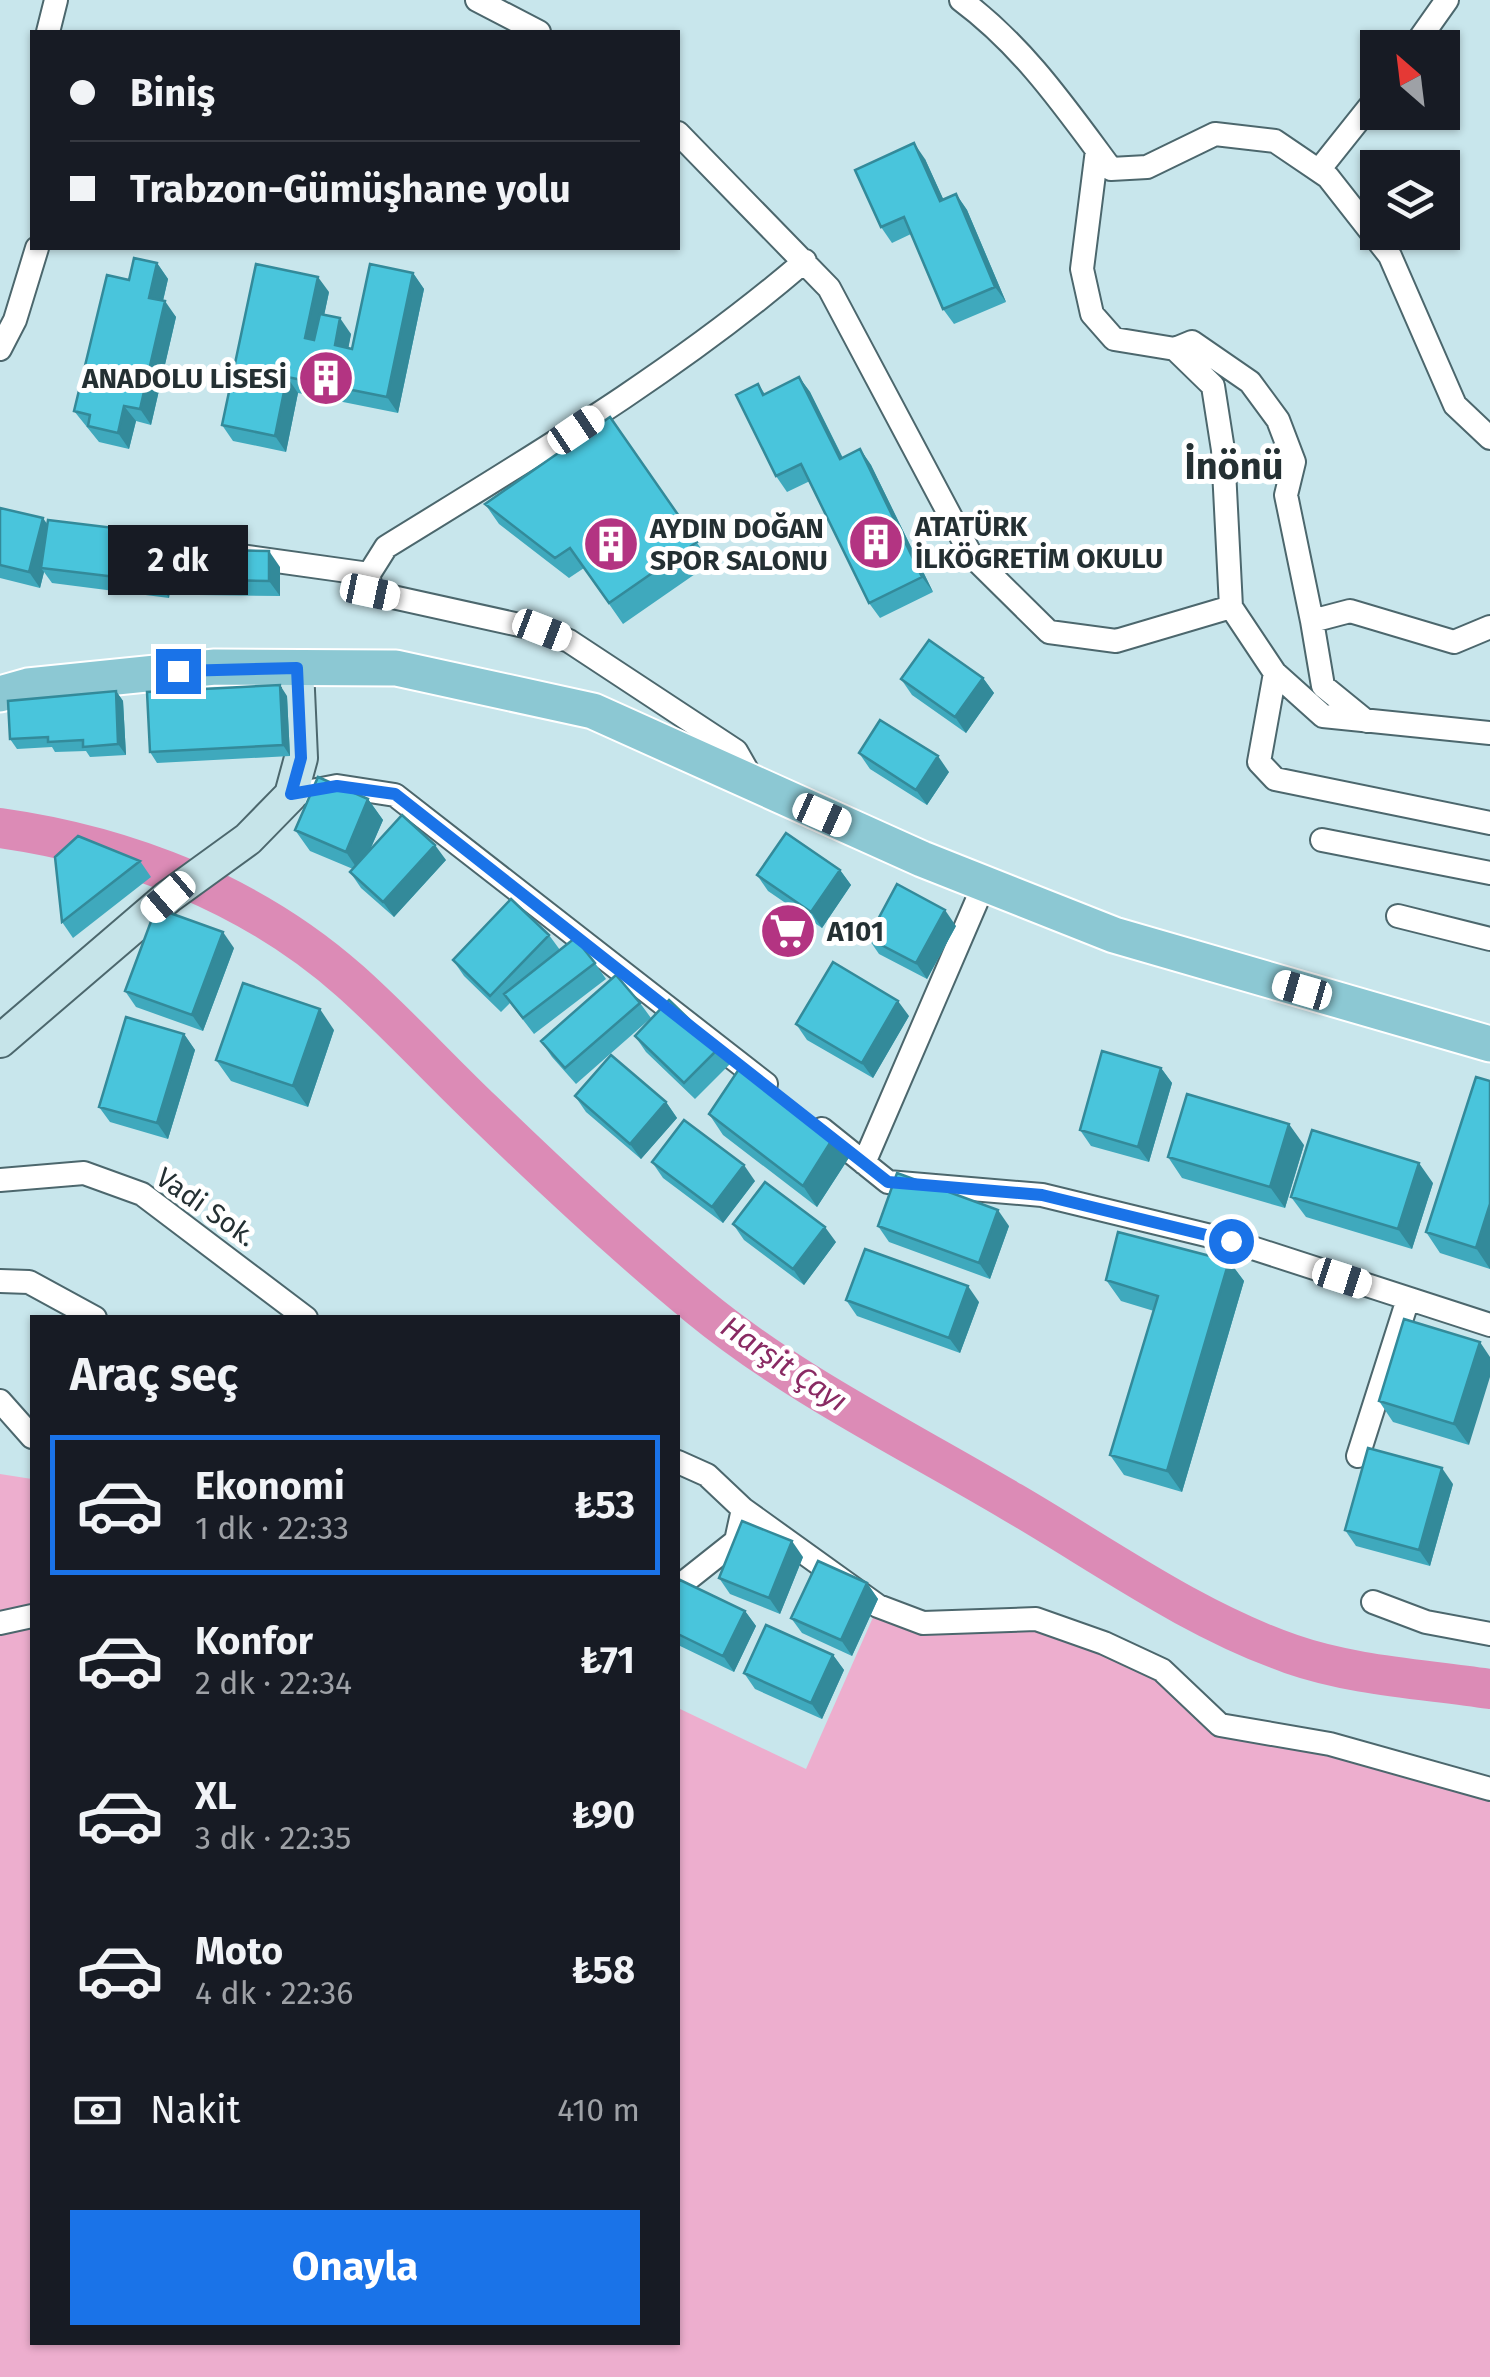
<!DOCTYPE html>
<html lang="tr">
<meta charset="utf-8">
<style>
body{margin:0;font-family:"Fira Sans",sans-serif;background:#20242c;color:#f1f3f6;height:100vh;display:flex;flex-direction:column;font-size:38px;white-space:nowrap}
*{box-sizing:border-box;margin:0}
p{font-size:32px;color:#9ea1a6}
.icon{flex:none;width:55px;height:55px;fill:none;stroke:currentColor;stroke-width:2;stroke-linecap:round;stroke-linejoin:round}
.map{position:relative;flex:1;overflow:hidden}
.side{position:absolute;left:30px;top:1315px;width:650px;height:1030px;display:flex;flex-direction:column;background:#171b24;border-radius:0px;box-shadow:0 2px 8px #0004}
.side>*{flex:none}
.banner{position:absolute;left:30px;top:30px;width:650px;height:220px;border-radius:0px;box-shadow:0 2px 8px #0004;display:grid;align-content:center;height:220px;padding:0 40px;background:#171b24}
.needle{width:65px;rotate:332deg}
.buttons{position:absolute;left:1360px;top:30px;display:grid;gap:20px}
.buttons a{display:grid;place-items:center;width:100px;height:100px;border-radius:0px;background:#171b24;box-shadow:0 2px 8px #0004;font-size:50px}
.end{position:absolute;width:45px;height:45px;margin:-22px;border:12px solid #1a73e8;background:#fff;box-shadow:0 0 0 5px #fff}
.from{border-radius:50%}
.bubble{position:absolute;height:70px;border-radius:0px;background:#171b24;box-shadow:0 2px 8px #0004;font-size:32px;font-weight:700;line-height:70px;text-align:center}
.car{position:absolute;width:30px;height:60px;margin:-30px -15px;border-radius:12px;box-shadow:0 0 8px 2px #0007;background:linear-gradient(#fff 24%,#345 0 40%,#fff 0 76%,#345 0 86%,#fff 0)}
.banner b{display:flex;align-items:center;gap:35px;height:95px;font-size:38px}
.banner b+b{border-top:2px solid #363941}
.banner i{width:25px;height:25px;background:#f1f3f6}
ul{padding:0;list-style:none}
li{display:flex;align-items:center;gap:30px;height:140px;margin:0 20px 15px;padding:0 20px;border:5px solid transparent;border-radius:0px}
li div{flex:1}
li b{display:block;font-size:38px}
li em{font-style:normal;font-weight:700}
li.current{border-color:#1a73e8}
li>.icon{width:90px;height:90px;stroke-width:1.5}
h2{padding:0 40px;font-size:45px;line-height:120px}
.pay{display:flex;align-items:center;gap:25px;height:110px;padding:0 40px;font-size:38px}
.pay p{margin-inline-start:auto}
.action{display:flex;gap:20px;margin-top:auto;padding:20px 40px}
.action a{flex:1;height:115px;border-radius:0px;background:#1a73e8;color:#fff;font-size:40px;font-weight:700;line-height:115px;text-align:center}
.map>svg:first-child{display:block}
.green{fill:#edaece}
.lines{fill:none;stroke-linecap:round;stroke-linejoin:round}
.river{stroke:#dc8bb6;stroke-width:40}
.street-casing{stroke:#4c676d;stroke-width:26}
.secondary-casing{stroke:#4c676d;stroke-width:36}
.primary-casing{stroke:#fff;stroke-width:39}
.street{stroke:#fff;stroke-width:22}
.secondary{stroke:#c6e4e9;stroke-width:32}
.primary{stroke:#8cc8d3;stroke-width:35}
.wall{fill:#3fa9bd}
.shaded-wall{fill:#338a9a}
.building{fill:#49c5dc;stroke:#338a9a;stroke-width:2.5}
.route{stroke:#1a73e8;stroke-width:12}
.labels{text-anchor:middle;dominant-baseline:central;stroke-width:10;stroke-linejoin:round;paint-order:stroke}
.poi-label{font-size:28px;font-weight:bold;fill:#243033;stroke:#fff;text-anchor:start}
.street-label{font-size:28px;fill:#243033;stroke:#fff}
.water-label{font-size:30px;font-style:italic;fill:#892a63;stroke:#fff}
.district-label{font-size:38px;font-weight:bold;fill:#243033;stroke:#fff}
</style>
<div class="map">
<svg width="1490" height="2377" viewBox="0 0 1490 2377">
<rect width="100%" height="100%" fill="#c8e6ec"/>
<path class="green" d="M 0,1474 L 32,1479 L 32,2342 L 678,2342 L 678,1708 L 806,1769 L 878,1606 L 923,1623 L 1036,1619 L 1104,1643 L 1220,1725 L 1490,1789 L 1490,2377 L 0,2377 Z"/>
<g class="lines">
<path class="river" d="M 0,828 C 128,846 253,895 350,981 C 396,1022 438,1068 483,1111 C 552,1178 624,1245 698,1306 C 794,1385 906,1439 1012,1502 C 1103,1555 1191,1619 1291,1654 C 1354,1676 1424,1679 1490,1689"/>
<g class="street-casing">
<path id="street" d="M 477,0 L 539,32
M 961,0 C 1023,46 1065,107 1111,169 L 1147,167 L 1215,134 L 1275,141 L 1328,177 L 1390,256 L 1455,405 L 1490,438
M 48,32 L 56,0
M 1413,48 L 1447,0
M 678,133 L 829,288 L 971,555 L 1049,632 L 1116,641 L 1231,607
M 1097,150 L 1082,269 L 1092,314 L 1114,339 L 1175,349 L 1213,386 L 1223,450 L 1231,607 L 1275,673 L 1323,716 L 1490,733
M 1319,170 L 1378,96
M 0,349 L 15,320 L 37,248
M 1175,349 L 1192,342 L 1250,382 L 1278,420 L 1294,462 L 1286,495 L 1312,621
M 142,542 L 369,574
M 1275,673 L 1259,762 L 1275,779 L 1490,823
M 1366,721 L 1323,686 L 1312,621 L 1350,611 L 1454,642 L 1490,627
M 756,786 L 736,751 L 569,641 L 542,630 L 370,592 L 369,574 L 386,547 C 530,458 676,372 805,261
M 291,795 L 337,786 L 395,795 L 766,1084
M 1322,840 L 1490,873
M 1398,916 L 1490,939
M 822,1129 L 888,1182 L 1042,1195 L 1231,1241 L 1490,1325
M 864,1163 L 985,882
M 0,1180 L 84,1173 L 142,1194 L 306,1318
M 0,1281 L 29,1282 L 95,1318
M 0,1401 L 32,1437
M 1358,1456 L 1408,1299
M 678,1462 L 707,1475 L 743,1509 L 736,1541 L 678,1587
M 743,1509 L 878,1606 L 923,1623 L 1036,1619 L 1104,1643 L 1162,1670 L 1220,1725 L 1330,1744 L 1490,1789
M 1373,1602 L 1426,1622 L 1490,1634
M 0,1623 L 32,1616"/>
</g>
<g class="secondary-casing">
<path id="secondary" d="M 0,1041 L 168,897 L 248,839 L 291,795 L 301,758 L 297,668"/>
</g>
<g class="primary-casing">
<path id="primary" d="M 0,694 L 28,686 L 215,667 L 396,668 L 593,711 L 922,859 L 1114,935 L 1490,1044"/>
</g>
<use href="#street" class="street"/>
<use href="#secondary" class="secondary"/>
<use href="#primary" class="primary"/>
</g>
<path class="wall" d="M 925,159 L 943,199 L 956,194 L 967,210 L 1006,302 L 954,324 L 943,309 L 911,234 L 892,243 L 881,227 Z
M 157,263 L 168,279 L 163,301 L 176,317 L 151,425 L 136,421 L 129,449 L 99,442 L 74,411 L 129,280 Z
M 413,273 L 424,289 L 398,413 L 298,393 L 286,452 L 233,441 L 222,425 L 329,292 L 324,315 L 351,334 L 348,348 L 352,349 Z
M 799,377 L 810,392 L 843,458 L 860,449 L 871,465 L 933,592 L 880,618 L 869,603 L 810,481 L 787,492 L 776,476 L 758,384 L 765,394 Z
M 610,417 L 711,563 L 623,624 L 584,568 L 569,578 L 499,524 L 485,504 Z
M 0,508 L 47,524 L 164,534 L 175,550 L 169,598 L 52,583 L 44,572 L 40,588 L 0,578 Z
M 280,567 L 280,596 L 198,595 L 187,579 Z
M 983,678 L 994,693 L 966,733 L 912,695 L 901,679 Z
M 116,691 L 123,701 L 126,755 L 90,757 L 86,751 L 55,752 L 52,747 L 17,749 L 10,739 Z
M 287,696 L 290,756 L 157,763 L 150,752 Z
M 859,753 L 949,772 L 927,805 L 870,769 Z
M 368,799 L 383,820 L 370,850 L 446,860 L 394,917 L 361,888 L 350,872 L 353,869 L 310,851 L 295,830 Z
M 140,861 L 151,877 L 73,938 L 62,922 Z
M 840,870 L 851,885 L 822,928 L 768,891 L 757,875 Z
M 956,926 L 927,979 L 879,954 L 868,938 Z
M 549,935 L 560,950 L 595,963 L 606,979 L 534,1034 L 510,1003 L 501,1012 L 464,976 L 453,960 Z
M 234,948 L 203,1031 L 136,1007 L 125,991 Z
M 640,1003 L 651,1018 L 576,1084 L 552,1057 L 541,1041 Z
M 909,1016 L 873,1078 L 807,1040 L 796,1024 Z
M 334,1030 L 308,1107 L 231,1081 L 216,1060 Z
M 184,1034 L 195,1050 L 168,1139 L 110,1122 L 99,1107 Z
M 635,1036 L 719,1048 L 730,1064 L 695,1099 L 646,1052 Z
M 1161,1068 L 1172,1083 L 1149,1162 L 1091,1146 L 1080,1130 Z
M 1490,1081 L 1490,1269 L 1440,1253 L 1426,1232 Z
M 575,1096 L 666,1102 L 677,1118 L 641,1159 L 586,1112 Z
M 709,1114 L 835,1135 L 850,1156 L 817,1207 L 723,1135 Z
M 1304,1145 L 1285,1208 L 1182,1178 L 1168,1157 Z
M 652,1162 L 755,1181 L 723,1223 L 663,1178 Z
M 1433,1183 L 1412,1249 L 1306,1217 L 1291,1197 Z
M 733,1224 L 836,1242 L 804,1285 L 744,1240 Z
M 878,1226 L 1009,1226 L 990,1279 L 889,1242 Z
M 1229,1261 L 1244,1281 L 1182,1492 L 1124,1475 L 1110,1455 L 1154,1311 L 1121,1301 L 1106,1280 Z
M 846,1300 L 979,1302 L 960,1353 L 857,1316 Z
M 1404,1319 L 1469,1445 L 1393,1422 L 1379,1401 Z
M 1453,1484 L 1430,1566 L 1356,1546 L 1345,1530 Z
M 803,1557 L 780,1614 L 730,1594 L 719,1578 Z
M 678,1580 L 745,1611 L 756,1626 L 734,1672 L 678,1645 Z
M 867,1583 L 878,1599 L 852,1656 L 802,1633 L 791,1618 Z
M 833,1655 L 844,1670 L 822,1719 L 755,1689 L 744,1673 Z"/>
<path class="shaded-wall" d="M 914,143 L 925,159 L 951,216 L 940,201 Z
M 956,194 L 967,210 L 1006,302 L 995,287 Z
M 157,263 L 168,279 L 160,313 L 149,298 Z
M 413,273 L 424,289 L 398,413 L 387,397 Z
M 318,277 L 329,292 L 316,354 L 305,338 Z
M 165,301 L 176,317 L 151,425 L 140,409 Z
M 340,318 L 351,334 L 346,361 L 335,345 Z
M 287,377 L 298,393 L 286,452 L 275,436 Z
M 799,377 L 810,392 L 851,475 L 840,459 Z
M 124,406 L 136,421 L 129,449 L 118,433 Z
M 860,449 L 871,465 L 933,592 L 922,577 Z
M 43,518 L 54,534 L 41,568 L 44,572 L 40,588 L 29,572 Z
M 164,534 L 175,550 L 169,598 L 158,582 Z
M 269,551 L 280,567 L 280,596 L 269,581 Z
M 983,678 L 994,693 L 966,733 L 955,717 Z
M 280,685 L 287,696 L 290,756 L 283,745 Z
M 116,691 L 123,701 L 126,755 L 118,744 Z
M 938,756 L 949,772 L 927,805 L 916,790 Z
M 368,799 L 383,820 L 360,873 L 346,852 Z
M 435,845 L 446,860 L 394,917 L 383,902 Z
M 840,870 L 851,885 L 822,928 L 811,912 Z
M 945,910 L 956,926 L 927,979 L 916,963 Z
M 223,932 L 234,948 L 203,1031 L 192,1015 Z
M 898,1001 L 909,1016 L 873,1078 L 862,1063 Z
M 320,1009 L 334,1030 L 308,1107 L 293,1086 Z
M 184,1034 L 195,1050 L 168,1139 L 157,1123 Z
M 1161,1068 L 1172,1083 L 1149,1162 L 1138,1147 Z
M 666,1102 L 677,1118 L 641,1159 L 630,1144 Z
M 1289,1124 L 1304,1145 L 1285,1208 L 1270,1187 Z
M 835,1135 L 850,1156 L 817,1207 L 803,1186 Z
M 1419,1163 L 1433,1183 L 1412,1249 L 1398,1229 Z
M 744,1165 L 755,1181 L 723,1223 L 712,1207 Z
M 1490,1204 L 1490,1269 L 1476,1248 Z
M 998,1210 L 1009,1226 L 990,1279 L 979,1263 Z
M 825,1227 L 836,1242 L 804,1285 L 793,1269 Z
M 1229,1261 L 1244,1281 L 1182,1492 L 1167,1471 Z
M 968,1286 L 979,1302 L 960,1353 L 949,1338 Z
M 1480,1342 L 1490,1357 L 1490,1377 L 1469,1445 L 1454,1424 Z
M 1442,1468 L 1453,1484 L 1430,1566 L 1419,1550 Z
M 792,1541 L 803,1557 L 780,1614 L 769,1598 Z
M 867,1583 L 878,1599 L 852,1656 L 841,1640 Z
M 745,1611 L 756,1626 L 734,1672 L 723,1656 Z
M 833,1655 L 844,1670 L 822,1719 L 811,1703 Z"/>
<path class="building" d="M 914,143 L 940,201 L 956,194 L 995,287 L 943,309 L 904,217 L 881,227 L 855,170 Z
M 134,258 L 157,263 L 149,298 L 165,301 L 140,409 L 124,406 L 118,433 L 88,426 L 90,415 L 74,411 L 107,275 L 129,280 Z
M 256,264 L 318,277 L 305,338 L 314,340 L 320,314 L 340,318 L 335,345 L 352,349 L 370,264 L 413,273 L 387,397 L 287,377 L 275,436 L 222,425 Z
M 799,377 L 840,459 L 860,449 L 922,577 L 869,603 L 801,464 L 776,476 L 736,395 L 758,384 L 763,395 Z
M 610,417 L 697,542 L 609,603 L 570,548 L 555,558 L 485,504 Z
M 0,508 L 43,518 L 29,572 L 0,565 Z
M 48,520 L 164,534 L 158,582 L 41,568 Z
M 188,549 L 269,551 L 269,581 L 187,579 Z
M 929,640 L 983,678 L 955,717 L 901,679 Z
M 280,685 L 283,745 L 150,752 L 147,692 Z
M 116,691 L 118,744 L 83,747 L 83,740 L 48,742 L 48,737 L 10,739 L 8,701 Z
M 880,720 L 938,756 L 916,790 L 859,753 Z
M 318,777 L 368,799 L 346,852 L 295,830 Z
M 402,815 L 435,845 L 383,902 L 350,872 Z
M 786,833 L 840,870 L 811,912 L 757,875 Z
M 78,836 L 140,861 L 62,922 L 55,857 Z
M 897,884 L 945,910 L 916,963 L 868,938 Z
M 511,899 L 549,935 L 490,996 L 453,960 Z
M 156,908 L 223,932 L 192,1015 L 125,991 Z
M 575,938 L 595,963 L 523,1018 L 504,994 Z
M 833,962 L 898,1001 L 862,1063 L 796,1024 Z
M 616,975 L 640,1003 L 565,1068 L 541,1041 Z
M 243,983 L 320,1009 L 293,1086 L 216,1060 Z
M 669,1000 L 719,1048 L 684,1083 L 635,1036 Z
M 126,1017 L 184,1034 L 157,1123 L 99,1107 Z
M 1102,1051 L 1161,1068 L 1138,1147 L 1080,1130 Z
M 611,1055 L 666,1102 L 630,1144 L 575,1096 Z
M 743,1063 L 835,1135 L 803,1186 L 709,1114 Z
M 1476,1077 L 1490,1081 L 1490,1204 L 1476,1248 L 1426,1232 Z
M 1187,1094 L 1289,1124 L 1270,1187 L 1168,1157 Z
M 684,1120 L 744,1165 L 712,1207 L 652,1162 Z
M 1312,1130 L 1419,1163 L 1398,1229 L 1291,1197 Z
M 897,1173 L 998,1210 L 979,1263 L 878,1226 Z
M 765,1182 L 825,1227 L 793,1269 L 733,1224 Z
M 1118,1232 L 1229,1261 L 1167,1471 L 1110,1455 L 1158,1296 L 1106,1280 Z
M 865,1249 L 968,1286 L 949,1338 L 846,1300 Z
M 1404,1319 L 1480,1342 L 1454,1424 L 1379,1401 Z
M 1368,1448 L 1442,1468 L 1419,1550 L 1345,1530 Z
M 742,1521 L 792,1541 L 769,1598 L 719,1578 Z
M 818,1561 L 867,1583 L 841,1640 L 791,1618 Z
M 678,1579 L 745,1611 L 723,1656 L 678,1634 Z
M 766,1625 L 833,1655 L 811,1703 L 744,1673 Z"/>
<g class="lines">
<path class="route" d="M 178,671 L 297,668 L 301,758 L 291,794 L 337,786 L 395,794 L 888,1182 L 1042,1195 L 1231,1241"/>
</g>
<defs>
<g id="building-disc" transform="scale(2.875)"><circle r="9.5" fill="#b33482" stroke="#fff"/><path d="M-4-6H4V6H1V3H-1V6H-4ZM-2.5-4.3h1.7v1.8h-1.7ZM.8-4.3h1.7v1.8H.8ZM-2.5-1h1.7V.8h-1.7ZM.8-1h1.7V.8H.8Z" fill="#fff"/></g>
<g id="supermarket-disc" transform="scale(2.875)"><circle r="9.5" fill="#b33482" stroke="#fff"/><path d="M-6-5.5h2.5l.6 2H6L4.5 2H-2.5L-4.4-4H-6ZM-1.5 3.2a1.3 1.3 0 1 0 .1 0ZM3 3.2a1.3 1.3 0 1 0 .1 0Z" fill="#fff"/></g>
</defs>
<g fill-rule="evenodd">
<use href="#building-disc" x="326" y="378"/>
<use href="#building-disc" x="876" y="542"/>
<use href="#building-disc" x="611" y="544"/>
<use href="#supermarket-disc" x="788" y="931"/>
</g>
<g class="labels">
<g class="poi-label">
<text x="287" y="378" text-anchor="end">ANADOLU LİSESİ</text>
<text x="915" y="526">ATATÜRK<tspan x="915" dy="32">İLKÖGRETİM OKULU</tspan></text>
<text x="650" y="528">AYDIN DOĞAN<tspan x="650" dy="32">SPOR SALONU</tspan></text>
<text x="827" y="931">A101</text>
</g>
<g class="street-label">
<text transform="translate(206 1207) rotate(35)">Vadi Sok.</text>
</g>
<g class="water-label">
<text transform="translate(784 1364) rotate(34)">Harşit Çayı</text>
</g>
<g class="district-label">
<text x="1234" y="466">İnönü</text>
</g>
</g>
</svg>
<div class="buttons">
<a><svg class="needle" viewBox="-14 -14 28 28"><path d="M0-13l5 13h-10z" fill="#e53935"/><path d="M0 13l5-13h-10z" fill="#9ea1a6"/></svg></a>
<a><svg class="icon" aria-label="layers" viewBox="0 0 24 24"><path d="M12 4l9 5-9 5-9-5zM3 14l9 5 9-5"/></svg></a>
</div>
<i class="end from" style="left:1231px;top:1241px"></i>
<i class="end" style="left:178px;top:671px"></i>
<div class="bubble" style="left:108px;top:525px;width:140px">2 dk</div>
<i class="car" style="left:576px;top:430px;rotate:56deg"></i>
<i class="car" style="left:370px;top:592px;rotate:102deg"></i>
<i class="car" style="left:542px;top:630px;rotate:111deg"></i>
<i class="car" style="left:822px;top:815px;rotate:114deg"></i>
<i class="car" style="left:168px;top:897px;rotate:229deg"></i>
<i class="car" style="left:1302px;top:990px;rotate:286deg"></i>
<i class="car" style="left:1342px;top:1278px;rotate:108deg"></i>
<div class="banner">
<b><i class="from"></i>Biniş</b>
<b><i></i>Trabzon-Gümüşhane yolu</b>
</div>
<section class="side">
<h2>Araç seç</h2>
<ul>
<li class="current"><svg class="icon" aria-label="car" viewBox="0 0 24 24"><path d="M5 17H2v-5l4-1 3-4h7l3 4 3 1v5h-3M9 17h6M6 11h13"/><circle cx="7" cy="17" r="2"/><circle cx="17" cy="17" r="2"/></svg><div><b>Ekonomi</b><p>1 dk · 22:33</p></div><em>₺53</em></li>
<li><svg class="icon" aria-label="car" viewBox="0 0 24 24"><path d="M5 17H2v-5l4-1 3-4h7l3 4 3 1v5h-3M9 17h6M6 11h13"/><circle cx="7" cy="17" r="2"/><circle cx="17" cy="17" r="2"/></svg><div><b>Konfor</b><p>2 dk · 22:34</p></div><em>₺71</em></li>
<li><svg class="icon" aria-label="car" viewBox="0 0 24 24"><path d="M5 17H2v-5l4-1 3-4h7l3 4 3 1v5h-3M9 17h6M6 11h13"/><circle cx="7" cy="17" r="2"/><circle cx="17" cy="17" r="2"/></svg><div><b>XL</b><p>3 dk · 22:35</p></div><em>₺90</em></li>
<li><svg class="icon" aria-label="car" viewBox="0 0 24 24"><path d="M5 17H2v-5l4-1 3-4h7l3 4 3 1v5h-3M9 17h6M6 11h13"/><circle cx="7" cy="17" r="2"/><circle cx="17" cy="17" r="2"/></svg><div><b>Moto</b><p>4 dk · 22:36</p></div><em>₺58</em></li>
</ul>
<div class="pay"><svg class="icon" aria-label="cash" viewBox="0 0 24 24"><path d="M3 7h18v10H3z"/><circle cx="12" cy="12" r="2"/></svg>Nakit<p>410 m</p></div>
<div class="action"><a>Onayla</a></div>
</section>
</div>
